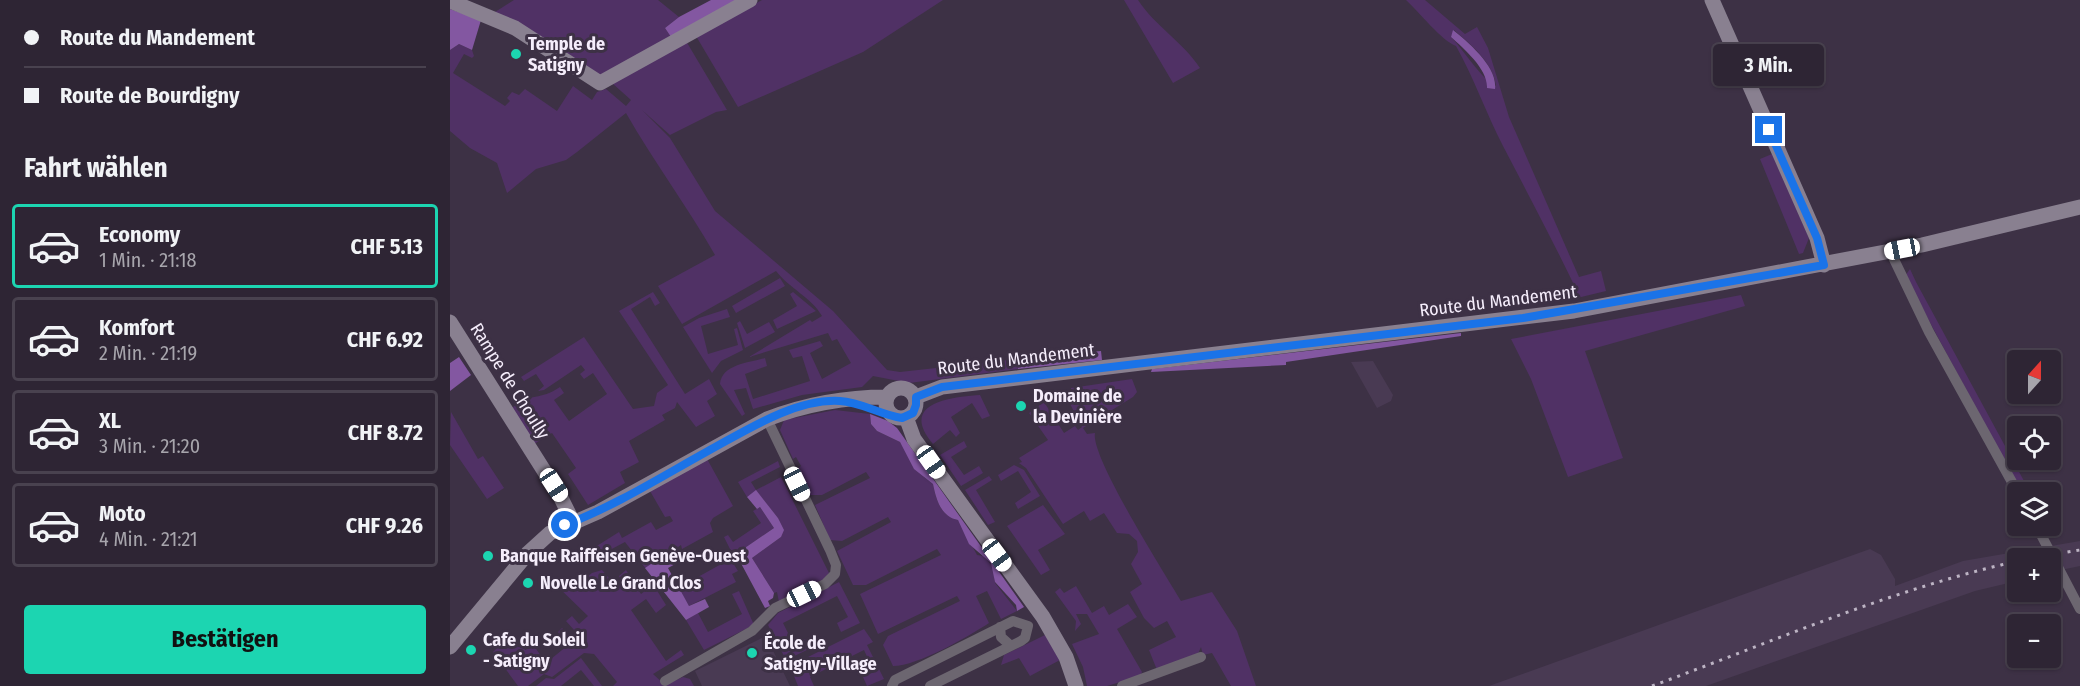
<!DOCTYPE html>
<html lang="de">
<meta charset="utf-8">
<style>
body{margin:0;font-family:"Fira Sans Condensed",sans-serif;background:#3a3140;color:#f1f3f6;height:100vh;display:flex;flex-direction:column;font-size:22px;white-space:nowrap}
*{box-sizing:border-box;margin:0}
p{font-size:20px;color:#a7a5ac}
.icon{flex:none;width:33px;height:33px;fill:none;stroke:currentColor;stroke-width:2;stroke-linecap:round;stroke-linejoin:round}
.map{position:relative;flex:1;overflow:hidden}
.sheet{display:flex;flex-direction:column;background:#2e2534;width:450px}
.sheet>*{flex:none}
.guide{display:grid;align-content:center;height:132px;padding:0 24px;background:#2e2534}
.needle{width:39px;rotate:21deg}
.controls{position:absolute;left:1557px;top:350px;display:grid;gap:12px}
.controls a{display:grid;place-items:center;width:54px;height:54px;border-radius:6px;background:#2e2534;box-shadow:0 2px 4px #0004,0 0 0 2px #49424f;font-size:30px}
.end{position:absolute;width:27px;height:27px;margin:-14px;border:8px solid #1a73e8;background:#fff;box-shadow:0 0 0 3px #fff}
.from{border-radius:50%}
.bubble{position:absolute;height:42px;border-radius:6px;background:#2e2534;box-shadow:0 2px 4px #0004,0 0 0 2px #49424f;font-size:20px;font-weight:700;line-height:42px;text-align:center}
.car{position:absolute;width:18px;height:36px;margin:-18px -9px;border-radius:8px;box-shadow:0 0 4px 2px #0007;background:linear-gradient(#fff 24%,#345 0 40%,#fff 0 76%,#345 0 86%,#fff 0)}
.guide b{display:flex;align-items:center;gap:21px;height:57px;font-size:22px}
.guide b+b{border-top:2px solid #49424f}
.guide i{width:15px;height:15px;background:#f1f3f6}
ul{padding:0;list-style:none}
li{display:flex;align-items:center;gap:18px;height:84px;margin:0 12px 9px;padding:0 12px;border:3px solid #49424f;border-radius:6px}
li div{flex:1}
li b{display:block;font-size:22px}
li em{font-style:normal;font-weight:700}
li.on{border-color:#1cd5b1}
li>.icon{width:54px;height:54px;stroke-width:1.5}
h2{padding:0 24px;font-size:27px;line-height:72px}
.primary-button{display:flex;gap:12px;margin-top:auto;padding:12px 24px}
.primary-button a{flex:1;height:69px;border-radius:6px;background:#1cd5b1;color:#111;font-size:24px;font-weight:700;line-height:69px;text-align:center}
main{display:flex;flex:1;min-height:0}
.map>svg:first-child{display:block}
.built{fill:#493a53}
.green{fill:#503165;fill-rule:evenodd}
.forest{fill:#8357a1}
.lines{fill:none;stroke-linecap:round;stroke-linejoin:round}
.street{stroke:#6c6670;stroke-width:10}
.secondary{stroke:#898090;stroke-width:15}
.rail{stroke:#bdb4c4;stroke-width:3;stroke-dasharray:3 6;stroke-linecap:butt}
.route{stroke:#1a73e8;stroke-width:8}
.poi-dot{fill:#1cd5b1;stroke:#3d3145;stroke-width:2}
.labels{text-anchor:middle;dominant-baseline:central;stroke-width:6;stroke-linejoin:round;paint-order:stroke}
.poi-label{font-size:18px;font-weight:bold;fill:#f5edfb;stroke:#3d3145;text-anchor:start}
.street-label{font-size:18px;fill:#f5edfb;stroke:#3d3145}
</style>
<main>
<section class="sheet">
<div class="guide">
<b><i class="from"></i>Route du Mandement</b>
<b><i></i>Route de Bourdigny</b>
</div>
<h2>Fahrt wählen</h2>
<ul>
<li class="on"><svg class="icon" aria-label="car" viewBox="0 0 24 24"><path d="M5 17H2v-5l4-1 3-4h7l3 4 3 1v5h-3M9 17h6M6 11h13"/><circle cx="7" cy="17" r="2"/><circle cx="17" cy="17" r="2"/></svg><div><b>Economy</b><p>1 Min. · 21:18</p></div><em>CHF 5.13</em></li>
<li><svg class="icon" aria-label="car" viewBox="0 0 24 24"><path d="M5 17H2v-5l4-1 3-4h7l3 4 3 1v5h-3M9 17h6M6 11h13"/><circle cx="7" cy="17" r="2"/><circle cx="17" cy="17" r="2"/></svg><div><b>Komfort</b><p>2 Min. · 21:19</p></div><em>CHF 6.92</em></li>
<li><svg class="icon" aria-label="car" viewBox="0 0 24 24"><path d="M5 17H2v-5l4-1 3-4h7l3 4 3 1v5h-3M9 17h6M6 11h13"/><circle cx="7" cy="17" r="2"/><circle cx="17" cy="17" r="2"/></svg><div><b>XL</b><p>3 Min. · 21:20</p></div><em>CHF 8.72</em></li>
<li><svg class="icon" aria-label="car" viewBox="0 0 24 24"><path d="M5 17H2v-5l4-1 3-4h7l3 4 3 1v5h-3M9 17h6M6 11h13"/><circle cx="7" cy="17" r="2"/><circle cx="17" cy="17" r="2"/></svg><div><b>Moto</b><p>4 Min. · 21:21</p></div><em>CHF 9.26</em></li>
</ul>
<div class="primary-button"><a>Bestätigen</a></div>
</section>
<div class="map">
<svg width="1630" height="686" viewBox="0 0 1630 686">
<rect width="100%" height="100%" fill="#3d3145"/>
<path class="built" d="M 923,361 L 943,395 L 941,401 L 927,408 L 901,362 Z
M 1630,541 L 1630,566 L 1601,572 L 1600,558 L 1568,558 L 1567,581 L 1525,591 L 1256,686 L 1039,686 L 1420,549 L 1431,555 L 1445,579 L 1445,586 L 1513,561 Z
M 316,636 L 340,686 L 252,686 L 245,671 Z"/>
<path class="green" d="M 64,0 L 208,0 L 229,17 L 215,28 L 221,37 L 149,77 L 45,12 Z
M 312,0 L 493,0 L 413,52 L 288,107 L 246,36 Z
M 674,0 L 688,0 C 705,26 733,42 750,68 L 723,83 Z
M 956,0 L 975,0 L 1015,34 L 1027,27 L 1038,48 L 1059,117 L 1129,277 L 1151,271 L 1156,291 L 1127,298 L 1126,289 C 1103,241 1078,194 1053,146 C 1036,113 1024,78 1006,46 C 992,41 969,12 956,0 ZM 1004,30 C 1020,44 1043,62 1046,86 C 1032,80 1013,49 1001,37 Z
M 236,41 L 277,110 L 266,112 L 220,135 L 192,110 L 220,138 L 265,211 L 383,311 L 437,370 L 450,372 L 567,359 L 568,369 L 459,383 L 423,376 L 412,387 L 352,395 L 303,409 L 296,388 L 284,390 L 295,414 L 292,416 L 270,384 C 272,364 299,363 315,358 L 317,366 L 295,374 L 303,399 L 360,381 L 352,356 L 343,358 L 339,350 L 370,341 L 373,346 L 360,353 L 372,379 L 401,363 L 387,339 L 382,341 L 378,333 L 299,357 L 360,320 L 362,322 L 372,316 C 362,298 339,288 326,271 L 232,324 L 208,286 L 265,255 C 237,206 204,162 176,113 L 127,152 L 116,160 L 86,169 L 57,193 L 47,163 L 20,148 L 0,131 L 0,50 L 9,44 L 22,50 L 24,56 L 22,58 L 14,54 L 3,73 L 55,106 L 60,101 L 57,98 L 62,92 L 69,95 L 75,89 L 107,111 L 123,86 L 142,100 L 147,92 L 156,89 L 176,106 L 181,100 L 162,83 Z
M 1322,154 L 1359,238 L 1353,253 L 1349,254 L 1310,159 Z
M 1460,269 L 1466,282 L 1580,492 L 1571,492 L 1455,276 Z
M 330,278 L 335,286 L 286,313 L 282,306 Z
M 203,292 L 210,303 L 205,306 L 200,297 L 181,309 L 235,394 L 259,379 L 267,394 L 257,401 L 265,416 L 246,427 L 227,402 L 225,408 L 212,415 L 215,420 L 179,441 L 189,462 L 170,472 L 175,483 L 138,505 L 118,474 L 126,468 L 102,433 L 84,444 L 62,408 C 81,392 90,401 110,387 L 114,393 L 104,400 L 119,421 L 157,394 L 143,373 L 134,379 L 130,374 L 135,370 L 131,365 L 94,390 L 88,391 L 94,386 L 86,374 L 74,381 L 71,377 L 134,337 L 183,409 L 204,406 L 207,393 L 218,385 L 169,311 Z
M 343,292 L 366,311 L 327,329 L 323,320 L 347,306 L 340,294 Z
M 1291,295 L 1295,306 L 1135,351 L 1173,458 L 1118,477 L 1081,379 L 1061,339 Z
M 277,309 L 280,317 L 251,326 L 258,354 L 288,345 L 284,329 L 287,328 L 293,350 L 271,361 L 262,373 L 233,327 L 249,318 Z
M 290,321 L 297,334 L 319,322 L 325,332 L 295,348 L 287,323 Z
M 682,379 L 687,392 L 683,397 L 633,428 L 637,434 L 645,433 C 640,456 715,574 731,601 L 762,592 L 787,631 L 806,686 L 781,686 L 762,653 L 753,655 L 751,647 L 747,656 L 707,670 L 699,650 L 726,637 L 717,621 L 704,628 L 694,618 L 680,592 L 692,584 L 681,564 L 688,552 L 687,541 L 679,534 L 667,533 L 654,513 L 640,521 L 634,511 L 613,524 L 576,468 L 569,463 L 572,462 L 569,458 L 598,440 L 579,413 L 594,402 L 614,433 L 625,426 L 628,430 L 632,427 L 619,402 L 613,402 L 613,398 L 621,397 L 621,388 Z
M 530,395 L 540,416 L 532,419 L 522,403 L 501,417 L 510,433 L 506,437 L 500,430 L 483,444 C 448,403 501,397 530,395 Z
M 385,410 L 420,414 L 421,424 L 427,431 L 450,442 L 474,477 L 483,484 C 486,499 491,517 508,520 L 527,555 L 534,556 L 544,568 L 545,583 L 567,611 L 551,619 L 537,591 L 526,596 L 539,623 C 519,636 468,666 443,666 L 433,645 L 438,636 L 510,601 L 507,596 L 428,634 L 410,594 L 491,555 L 487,549 L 416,585 L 403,585 L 387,551 L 441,522 L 438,517 L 392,541 L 380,540 L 365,505 L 420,478 L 416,472 L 372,495 L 359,495 L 348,468 L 351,466 L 346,457 L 343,459 L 330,430 L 334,420 Z
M 1,412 L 28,459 L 33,456 L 54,488 L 37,499 L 0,445 Z
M 514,441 L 517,447 L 501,457 L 514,475 L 529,466 L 533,473 L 511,486 L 490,455 Z
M 256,457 L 283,506 L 263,518 L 260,523 L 263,532 L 232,549 L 231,545 L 196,569 L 175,542 L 156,552 L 142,549 L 169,532 L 172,538 L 201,522 L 206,530 L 223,521 L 220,516 L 215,517 L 200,491 Z
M 328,461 L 330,467 L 301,482 L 306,490 L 331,477 L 379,573 L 374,579 L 329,602 L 327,592 L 324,593 L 302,558 L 331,537 L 328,518 L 306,491 L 297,497 L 288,482 Z
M 564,465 L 574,470 L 590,496 L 568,509 L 565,503 L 581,492 L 568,471 L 551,481 L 548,475 Z
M 539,476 L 542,480 L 526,490 L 545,522 L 538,525 L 515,490 Z
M 593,505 L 615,534 L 588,550 L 600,570 L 591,575 L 557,526 Z
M 310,507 L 324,528 L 286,554 L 280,549 L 274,537 L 278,535 L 283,542 L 311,523 L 303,511 Z
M 270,552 L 276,552 L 288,571 L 282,574 L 286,582 L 239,606 L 228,588 L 275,562 Z
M 152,570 L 165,585 L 171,580 L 169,576 L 176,570 L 191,594 L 200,587 L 206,589 L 216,605 L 206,613 L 196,599 L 181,610 L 216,661 L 231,650 L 234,655 L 203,674 L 215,685 L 233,677 L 240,679 L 244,686 L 163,686 L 167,682 L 144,654 L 134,653 L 102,677 L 94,674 L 78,686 L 68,686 L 43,652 L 61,634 L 68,647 L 73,646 L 75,650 L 84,646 L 96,663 L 117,646 L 108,632 L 112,628 L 129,645 L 133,640 L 116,621 L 122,616 L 129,624 L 138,616 L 106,585 L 116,578 L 124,587 L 142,573 Z
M 389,582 L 410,623 L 391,632 L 387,623 L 398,617 L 387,596 L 333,623 L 344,645 L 355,639 L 361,648 L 336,660 L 318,625 L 328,613 Z
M 626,586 L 642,613 L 654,606 L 659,615 L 678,604 L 687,617 L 667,629 L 692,672 L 690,676 L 657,686 L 637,686 L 633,667 L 622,644 L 649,634 L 637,614 L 626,614 L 631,624 L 625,631 L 626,621 L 605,592 L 610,588 L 614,593 Z
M 289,591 L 304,625 L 254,650 L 236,620 L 248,613 L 258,632 L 292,614 L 282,594 Z
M 414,629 L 423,642 L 417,645 L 434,679 L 417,686 L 413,677 L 424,672 L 414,650 L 360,677 L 364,686 L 348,686 L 340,666 Z
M 595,635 L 610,660 L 580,676 L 569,658 L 551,665 L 554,655 Z
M 131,658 L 152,686 L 144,686 L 131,670 L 111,686 L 86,686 L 96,678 L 104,679 Z"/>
<path class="forest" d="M 261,0 L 288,0 L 221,37 L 215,28 L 229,17 Z
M 0,9 L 31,20 L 22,50 L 9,44 L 0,50 Z
M 1003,30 C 1018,42 1048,67 1045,89 L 1037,88 C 1038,69 1014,49 1001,37 Z
M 1011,333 L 1011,336 L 836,362 L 836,365 L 701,372 L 702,369 Z
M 651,351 L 652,360 L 568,369 L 567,359 Z
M 9,357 L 21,375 L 0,391 L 0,363 Z
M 420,414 L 438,421 L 447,428 L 574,607 L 567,611 L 566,605 L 545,582 L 541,563 L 519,544 L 508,520 C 491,517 486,499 483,484 L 464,469 L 450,442 L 427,431 L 421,424 Z
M 306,490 L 328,518 L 334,530 L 331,537 L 302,558 L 324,593 L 323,598 L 318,601 L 320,606 L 315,608 L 286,554 L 324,528 L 310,507 L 307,509 L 297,497 Z
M 224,549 L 229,562 L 218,568 L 239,606 L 255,599 L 259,607 L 236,620 L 195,568 Z"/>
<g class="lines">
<path class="street" d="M 1440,251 L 1479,332 L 1568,493
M 1586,525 L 1630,609
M 550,627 L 551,637 L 561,646
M 215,681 L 302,631 L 325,608 L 375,584 L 385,574 L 386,565 L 380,550 L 317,419
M 442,686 L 445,680 L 563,621 L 578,626 L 575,638 L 571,641 L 480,686
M 672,686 L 751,657"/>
<path class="secondary" d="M 1262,0 L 1367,238 L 1374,265
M 0,1 L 65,28 L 150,83 L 300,0
M 0,322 L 110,496 L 123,522
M436 403a15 15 0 1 1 30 0a15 15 0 1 1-30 0Z
M 466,397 L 492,387 L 1124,311 L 1472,245 L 1630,207
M 456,417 L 464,439 L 593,617 L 616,657 L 626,686
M 0,647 L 78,553 L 100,533 L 148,512 L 317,419 C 356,404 396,397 437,397"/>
<path class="rail" d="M 1582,558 L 1630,550
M 1202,686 C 1322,642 1442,589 1568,561"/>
</g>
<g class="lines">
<path class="route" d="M 115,525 C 165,506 211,477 258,451 C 295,431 346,398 390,401 C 411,402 431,415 452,418 L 463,413 L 466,405 L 466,397 L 492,387 L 1073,318 L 1374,265 L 1367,238 L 1319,130"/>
</g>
<g class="poi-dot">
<circle cx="66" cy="54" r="6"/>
<circle cx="571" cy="406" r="6"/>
<circle cx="38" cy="556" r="6"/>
<circle cx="78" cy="583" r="6"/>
<circle cx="21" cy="650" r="6"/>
<circle cx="302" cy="653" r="6"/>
</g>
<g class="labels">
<g class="poi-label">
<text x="78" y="44">Temple de<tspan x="78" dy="21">Satigny</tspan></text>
<text x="583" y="396">Domaine de<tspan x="583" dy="21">la Devinière</tspan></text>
<text x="50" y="556">Banque Raiffeisen Genève-Ouest</text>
<text x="90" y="583">Novelle Le Grand Clos</text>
<text x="33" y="640">Cafe du Soleil<tspan x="33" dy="21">- Satigny</tspan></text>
<text x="314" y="643">École de<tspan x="314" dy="21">Satigny-Village</tspan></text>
</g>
<g class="street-label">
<text transform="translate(1048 301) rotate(-7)">Route du Mandement</text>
<text transform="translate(566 359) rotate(-7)">Route du Mandement</text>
<text transform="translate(60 381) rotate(58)">Rampe de Choully</text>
</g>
</g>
</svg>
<div class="controls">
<a><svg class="needle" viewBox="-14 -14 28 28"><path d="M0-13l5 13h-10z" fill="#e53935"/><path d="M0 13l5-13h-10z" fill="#a7a5ac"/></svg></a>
<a><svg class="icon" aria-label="locate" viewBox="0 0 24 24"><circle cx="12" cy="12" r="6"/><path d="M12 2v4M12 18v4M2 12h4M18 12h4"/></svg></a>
<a><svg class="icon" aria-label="layers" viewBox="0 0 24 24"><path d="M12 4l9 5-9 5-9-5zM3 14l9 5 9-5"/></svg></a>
<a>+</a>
<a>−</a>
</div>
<i class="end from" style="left:115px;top:525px"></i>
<i class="end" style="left:1319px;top:130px"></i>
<div class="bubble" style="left:1263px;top:44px;width:111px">3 Min.</div>
<i class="car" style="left:1452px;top:249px;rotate:259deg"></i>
<i class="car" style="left:481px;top:462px;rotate:145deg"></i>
<i class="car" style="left:347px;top:484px;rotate:154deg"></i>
<i class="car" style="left:104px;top:485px;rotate:147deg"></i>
<i class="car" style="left:547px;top:555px;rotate:143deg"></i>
<i class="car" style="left:354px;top:594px;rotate:64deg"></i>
</div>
</main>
